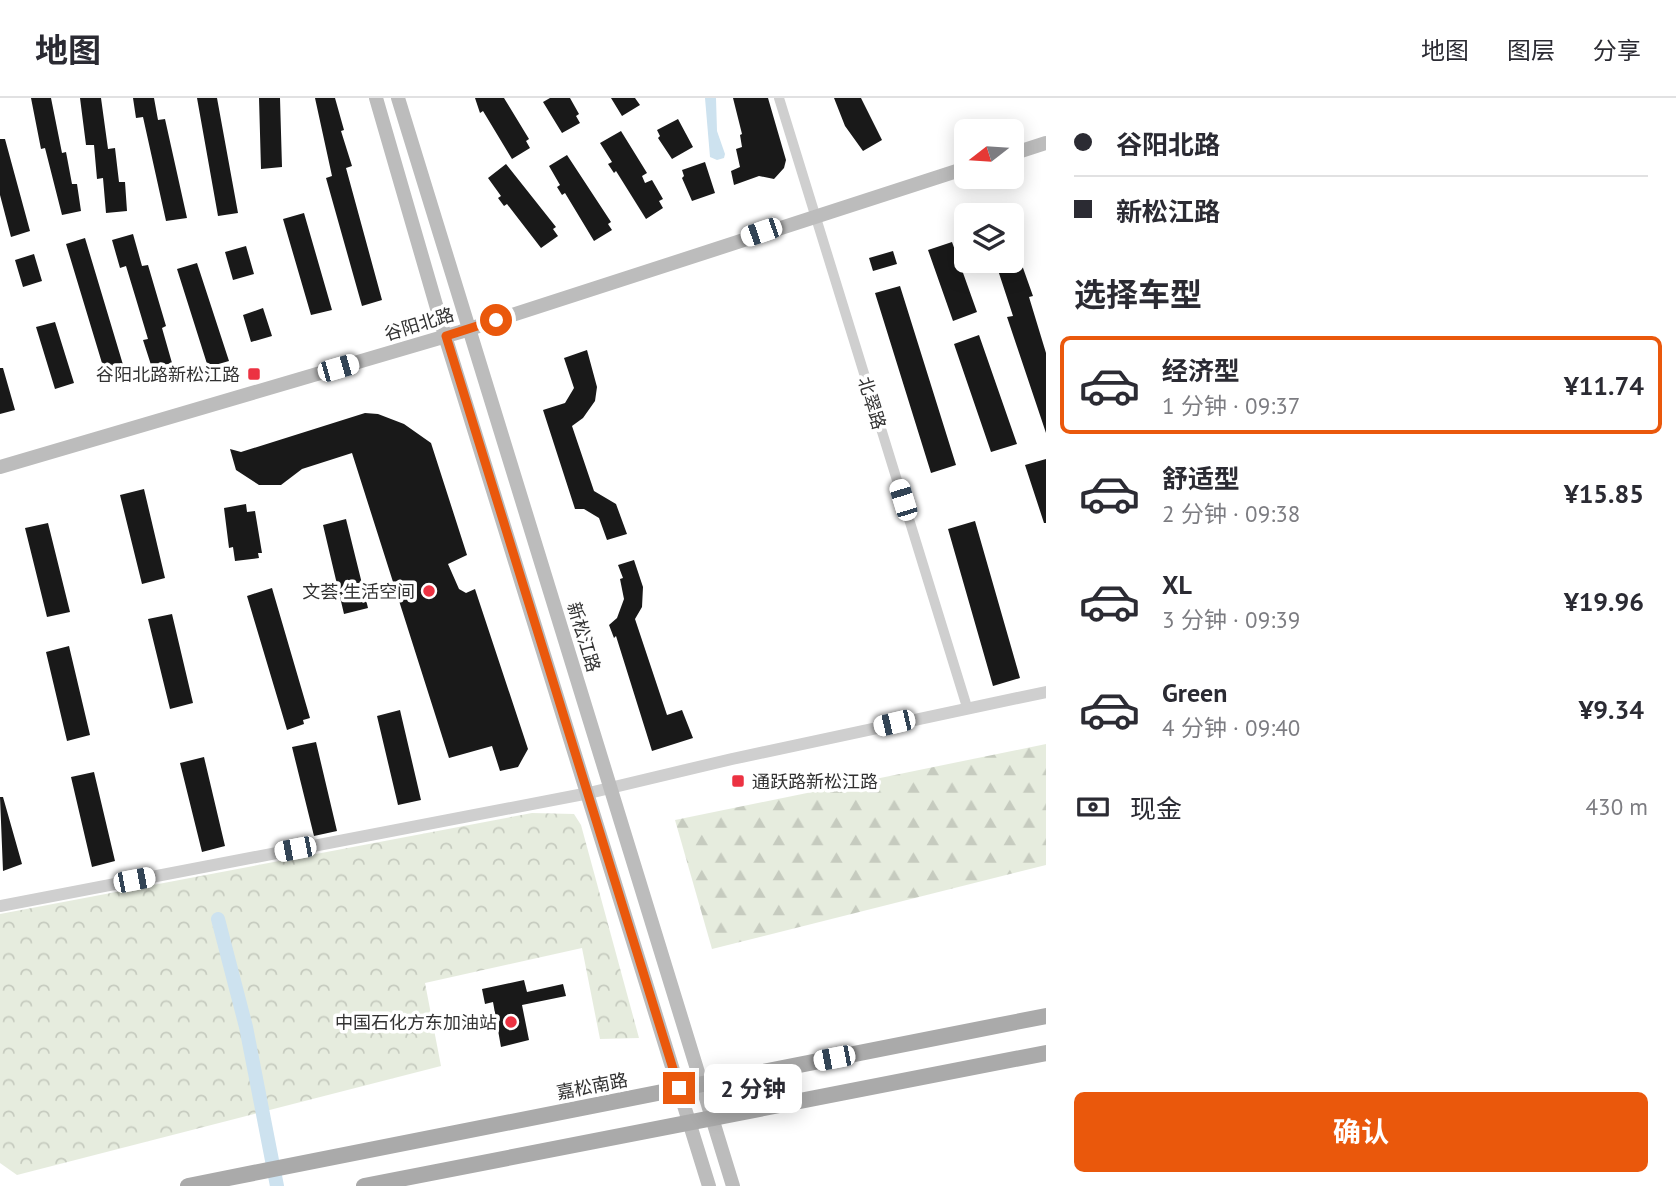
<!DOCTYPE html>
<html lang="zh">
<meta charset="utf-8">
<style>
body{margin:0;font-family:"PT Sans","Noto Sans SC",sans-serif;background:#f2f2f3;color:#2b2b33;height:100vh;display:flex;flex-direction:column;font-size:26px;white-space:nowrap}
*{box-sizing:border-box;margin:0}
p{font-size:23px;color:#7c7c81}
.icon{flex:none;width:38px;height:38px;fill:none;stroke:currentColor;stroke-width:2;stroke-linecap:round;stroke-linejoin:round}
.map{position:relative;flex:1;overflow:hidden}
.drawer{display:flex;flex-direction:column;background:#fff;width:630px}
.drawer>*{flex:none}
.hud{display:grid;align-content:center;height:154px;padding:0 28px;background:#fff}
.needle{width:46px;rotate:253deg}
.tools{position:absolute;left:954px;top:21px;display:grid;gap:14px}
.tools a{display:grid;place-items:center;width:70px;height:70px;border-radius:10px;background:#fff;box-shadow:0 4px 18px #0003;font-size:35px}
.end{position:absolute;width:32px;height:32px;margin:-16px;border:9px solid #ea580c;background:#fff;box-shadow:0 0 0 4px #fff}
.from{border-radius:50%}
.bubble{position:absolute;height:49px;border-radius:10px;background:#fff;box-shadow:0 4px 18px #0003;font-size:23px;font-weight:700;line-height:49px;text-align:center}
.car{position:absolute;width:21px;height:42px;margin:-21px -10px;border-radius:9px;box-shadow:0 0 5px 2px #0007;background:linear-gradient(#fff 24%,#345 0 40%,#fff 0 76%,#345 0 86%,#fff 0)}
.hud b{display:flex;align-items:center;gap:24px;height:66px;font-size:26px}
.hud b+b{border-top:2px solid #e1e1e2}
.hud i{width:18px;height:18px;background:#2b2b33}
ul{padding:0;list-style:none}
li{display:flex;align-items:center;gap:21px;height:98px;margin:0 14px 10px;padding:0 14px;border:4px solid transparent;border-radius:10px}
li div{flex:1}
li b{display:block;font-size:26px}
li em{font-style:normal;font-weight:700}
li.on{border-color:#ea580c}
li>.icon{width:63px;height:63px;stroke-width:1.5}
h2{padding:0 28px;font-size:32px;line-height:84px}
.pay{display:flex;align-items:center;gap:18px;height:77px;padding:0 28px;font-size:26px}
.pay p{margin-inline-start:auto}
.action{display:flex;gap:14px;margin-top:auto;padding:14px 28px}
.action a{flex:1;height:80px;border-radius:10px;background:#ea580c;color:#fff;font-size:28px;font-weight:700;line-height:80px;text-align:center}
header{display:flex;align-items:center;gap:42px;box-sizing:border-box;height:98px;padding:0 35px;background:#fff;border-bottom:2px solid #e1e1e2}
header strong{font-size:33px}
nav{display:flex;gap:38px;margin-inline-start:auto;font-size:24px}
main{display:flex;flex:1;min-height:0}
.map>svg:first-child{display:block}
.forest{fill:url(#forest-firs)}
.park{fill:url(#park-crowns)}
.water{fill:#cde2ef}
.lines{fill:none;stroke-linecap:round;stroke-linejoin:round}
.canal{stroke:#cde2ef;stroke-width:14}
.building{fill:#191919}
.minor{stroke:#cfcfcf;stroke-width:10}
.tertiary{stroke:#cfcfcf;stroke-width:12}
.secondary{stroke:#bcbcbc;stroke-width:14}
.primary{stroke:#aaa;stroke-width:16}
.route{stroke:#ea580c;stroke-width:9}
.poi-dot{fill:#ec3242;stroke:#fff;stroke-width:2.5}
.labels{text-anchor:middle;dominant-baseline:central;stroke-width:7;stroke-linejoin:round;paint-order:stroke}
.street-label{font-size:18px;fill:#323232;stroke:#fff}
.poi-label{font-size:18px;fill:#323232;stroke:#fff;text-anchor:end}
</style>
<header>
<strong>地图</strong>
<nav><a>地图</a><a>图层</a><a>分享</a></nav>
</header>
<main>
<div class="map">
<svg width="1046" height="1088" viewBox="0 0 1046 1088">
<defs>
<pattern id="forest-firs" width="22" height="20" patternUnits="userSpaceOnUse" patternTransform="scale(1.75)"><rect width="22" height="20" fill="#e6ecde"/><path d="M5 1l3.5 6h-7zM16 11l3.5 6h-7z" fill="#c6cbbf"/></pattern>
<pattern id="park-crowns" width="20" height="18" patternUnits="userSpaceOnUse" patternTransform="scale(1.75)"><rect width="20" height="18" fill="#e6ecde"/><path d="M2 6a3 3 0 1 1 6 0M12 15a3 3 0 1 1 6 0" fill="none" stroke="#c6cbbf"/></pattern>
</defs>
<rect width="100%" height="100%" fill="#fff"/>
<path class="forest" d="M 1046,646 L 1046,767 L 712,851 L 675,722 Z"/>
<path class="park" d="M 532,715 L 574,716 L 581,727 L 639,940 L 600,941 L 582,850 L 425,885 L 441,968 L 17,1077 L 0,1065 L 0,816 Z"/>
<path class="water" d="M 705,0 L 716,0 L 717,33 L 725,56 L 724,60 L 717,62 L 710,59 Z"/>
<g class="lines">
<path class="canal" d="M 218,821 L 246,929 L 277,1088"/>
</g>
<path class="building" d="M 31,0 L 51,0 L 62,55 L 66,54 L 72,86 L 77,86 L 81,113 L 62,117 L 45,50 L 41,51 Z
M 80,0 L 101,0 L 108,51 L 115,50 L 119,84 L 125,84 L 127,113 L 106,115 L 103,80 L 97,81 L 94,47 L 86,47 Z
M 133,0 L 154,0 L 158,22 L 165,21 L 187,120 L 166,123 L 143,19 L 136,20 Z
M 197,0 L 217,0 L 238,115 L 218,118 Z
M 259,0 L 280,0 L 282,69 L 261,71 Z
M 315,0 L 335,0 L 344,32 L 341,33 L 352,68 L 346,70 L 382,202 L 362,208 L 326,80 L 332,78 Z
M 475,0 L 504,0 L 529,41 L 526,43 L 530,50 L 512,61 L 483,13 L 480,15 Z
M 550,0 L 570,0 L 579,16 L 576,18 L 580,25 L 562,35 L 543,4 Z
M 611,0 L 635,0 L 640,7 L 622,18 Z
M 733,0 L 768,0 L 786,62 L 784,70 L 774,81 L 759,78 L 734,87 L 731,73 L 740,69 L 736,51 L 742,49 L 740,37 L 742,36 Z
M 834,0 L 861,0 L 882,42 L 863,53 L 845,28 Z
M 678,21 L 693,49 L 672,61 L 658,40 L 660,38 L 657,32 Z
M 621,33 L 647,75 L 642,78 L 645,85 L 652,82 L 663,101 L 659,103 L 663,110 L 646,121 L 616,73 L 614,75 L 608,66 L 612,64 L 600,45 Z
M 0,41 L 5,41 L 30,133 L 11,139 L 0,97 Z
M 567,57 L 611,124 L 608,126 L 612,132 L 594,143 L 565,95 L 562,97 L 557,89 L 560,87 L 549,68 Z
M 705,64 L 715,95 L 692,103 L 682,80 L 684,78 L 682,72 Z
M 506,66 L 556,129 L 553,131 L 558,138 L 541,150 L 507,106 L 504,108 L 498,100 L 501,98 L 488,80 Z
M 304,115 L 332,212 L 311,217 L 283,121 Z
M 133,136 L 142,168 L 148,167 L 158,201 L 166,228 L 162,230 L 172,265 L 152,270 L 143,242 L 148,241 L 136,201 L 126,168 L 120,170 L 112,142 Z
M 1012,139 L 1033,198 L 1029,199 L 1046,255 L 1046,335 L 1007,219 L 1013,218 L 995,163 L 1012,163 Z
M 85,140 L 124,270 L 105,275 L 66,146 Z
M 952,144 L 977,214 L 953,223 L 928,152 Z
M 246,148 L 254,176 L 233,182 L 225,154 Z
M 893,153 L 897,166 L 873,173 L 869,160 Z
M 34,156 L 42,183 L 23,189 L 15,162 Z
M 197,165 L 229,263 L 208,269 L 177,171 Z
M 900,188 L 956,367 L 931,375 L 875,195 Z
M 263,210 L 272,238 L 251,244 L 243,217 Z
M 55,224 L 74,285 L 55,291 L 36,229 Z
M 979,237 L 1017,346 L 991,354 L 954,246 Z
M 587,252 L 597,289 L 595,303 L 583,320 L 572,328 L 594,393 L 616,406 L 627,436 L 607,442 L 599,420 L 584,411 L 575,411 L 543,312 L 565,305 L 574,290 L 564,260 Z
M 0,270 L 3,270 L 15,312 L 0,316 Z
M 365,315 L 378,316 L 404,326 L 431,345 L 467,457 L 448,466 L 459,491 L 466,495 L 475,491 L 528,651 L 518,669 L 500,673 L 492,648 L 449,660 L 352,355 L 302,371 L 281,387 L 259,387 L 236,372 L 230,351 L 241,354 Z
M 1046,361 L 1046,425 L 1044,425 L 1025,367 Z
M 144,391 L 165,480 L 142,486 L 120,397 Z
M 246,406 L 247,414 L 255,413 L 262,455 L 258,455 L 259,460 L 235,463 L 233,449 L 229,450 L 224,410 Z
M 346,421 L 368,510 L 344,516 L 323,427 Z
M 975,423 L 1020,580 L 993,588 L 948,431 Z
M 48,425 L 70,514 L 47,519 L 25,430 Z
M 634,462 L 643,489 L 642,509 L 635,521 L 667,617 L 682,612 L 693,640 L 652,653 L 616,538 L 614,540 L 609,527 L 617,520 L 624,501 L 620,481 L 623,480 L 618,467 Z
M 272,490 L 310,620 L 303,622 L 304,626 L 287,632 L 247,498 Z
M 172,516 L 193,605 L 170,611 L 148,521 Z
M 69,548 L 90,637 L 67,643 L 46,554 Z
M 400,612 L 421,702 L 398,707 L 377,618 Z
M 316,644 L 337,733 L 314,738 L 292,649 Z
M 204,659 L 225,748 L 202,754 L 180,665 Z
M 94,674 L 115,763 L 92,769 L 71,679 Z
M 0,699 L 3,699 L 22,766 L 3,773 Z
M 524,882 L 527,894 L 563,886 L 566,898 L 522,907 L 529,942 L 501,949 L 493,904 L 485,906 L 482,891 Z"/>
<g class="lines">
<path class="minor" d="M 779,0 L 967,609"/>
<path class="tertiary" d="M 0,808 L 589,695 L 732,661 L 1046,594"/>
<path class="secondary" d="M 376,0 L 445,238 L 709,1088
M 398,0 L 733,1088
M 1012,56 L 1046,45
M 0,369 L 460,234 L 966,70"/>
<path class="primary" d="M 188,1088 L 1046,918
M 364,1088 L 1046,955"/>
</g>
<g class="lines">
<path class="route" d="M 496,222 L 446,238 L 679,990"/>
</g>
<g class="poi-dot">
<rect x="247" y="269" width="14" height="14" rx="3.5"/>
<circle cx="429" cy="493" r="7"/>
<rect x="731" y="676" width="14" height="14" rx="3.5"/>
<circle cx="511" cy="924" r="7"/>
</g>
<g class="labels">
<g class="street-label">
<text transform="translate(419 226) rotate(-17)">谷阳北路</text>
<text transform="translate(872 305) rotate(73)">北翠路</text>
<text transform="translate(584 539) rotate(73)">新松江路</text>
<text transform="translate(592 988) rotate(-11)">嘉松南路</text>
</g>
<g class="poi-label">
<text x="240" y="276">谷阳北路新松江路</text>
<text x="415" y="493">文荟·生活空间</text>
<text x="752" y="683" text-anchor="start">通跃路新松江路</text>
<text x="497" y="924">中国石化方东加油站</text>
</g>
</g>
</svg>
<div class="tools">
<a><svg class="needle" viewBox="-14 -14 28 28"><path d="M0-13l5 13h-10z" fill="#e53935"/><path d="M0 13l5-13h-10z" fill="#7c7c81"/></svg></a>
<a><svg class="icon" aria-label="layers" viewBox="0 0 24 24"><path d="M12 4l9 5-9 5-9-5zM3 14l9 5 9-5"/></svg></a>
</div>
<i class="end from" style="left:496px;top:222px"></i>
<i class="end" style="left:679px;top:990px"></i>
<div class="bubble" style="left:704px;top:966px;width:98px">2 分钟</div>
<i class="car" style="left:761px;top:134px;rotate:251deg"></i>
<i class="car" style="left:338px;top:270px;rotate:74deg"></i>
<i class="car" style="left:903px;top:402px;rotate:343deg"></i>
<i class="car" style="left:894px;top:625px;rotate:257deg"></i>
<i class="car" style="left:295px;top:751px;rotate:259deg"></i>
<i class="car" style="left:134px;top:782px;rotate:79deg"></i>
<i class="car" style="left:834px;top:960px;rotate:259deg"></i>
</div>
<section class="drawer">
<div class="hud">
<b><i class="from"></i>谷阳北路</b>
<b><i></i>新松江路</b>
</div>
<h2>选择车型</h2>
<ul>
<li class="on"><svg class="icon" aria-label="car" viewBox="0 0 24 24"><path d="M5 17H2v-5l4-1 3-4h7l3 4 3 1v5h-3M9 17h6M6 11h13"/><circle cx="7" cy="17" r="2"/><circle cx="17" cy="17" r="2"/></svg><div><b>经济型</b><p>1 分钟 · 09:37</p></div><em>¥11.74</em></li>
<li><svg class="icon" aria-label="car" viewBox="0 0 24 24"><path d="M5 17H2v-5l4-1 3-4h7l3 4 3 1v5h-3M9 17h6M6 11h13"/><circle cx="7" cy="17" r="2"/><circle cx="17" cy="17" r="2"/></svg><div><b>舒适型</b><p>2 分钟 · 09:38</p></div><em>¥15.85</em></li>
<li><svg class="icon" aria-label="car" viewBox="0 0 24 24"><path d="M5 17H2v-5l4-1 3-4h7l3 4 3 1v5h-3M9 17h6M6 11h13"/><circle cx="7" cy="17" r="2"/><circle cx="17" cy="17" r="2"/></svg><div><b>XL</b><p>3 分钟 · 09:39</p></div><em>¥19.96</em></li>
<li><svg class="icon" aria-label="car" viewBox="0 0 24 24"><path d="M5 17H2v-5l4-1 3-4h7l3 4 3 1v5h-3M9 17h6M6 11h13"/><circle cx="7" cy="17" r="2"/><circle cx="17" cy="17" r="2"/></svg><div><b>Green</b><p>4 分钟 · 09:40</p></div><em>¥9.34</em></li>
</ul>
<div class="pay"><svg class="icon" aria-label="cash" viewBox="0 0 24 24"><path d="M3 7h18v10H3z"/><circle cx="12" cy="12" r="2"/></svg>现金<p>430 m</p></div>
<div class="action"><a>确认</a></div>
</section>
</main>
